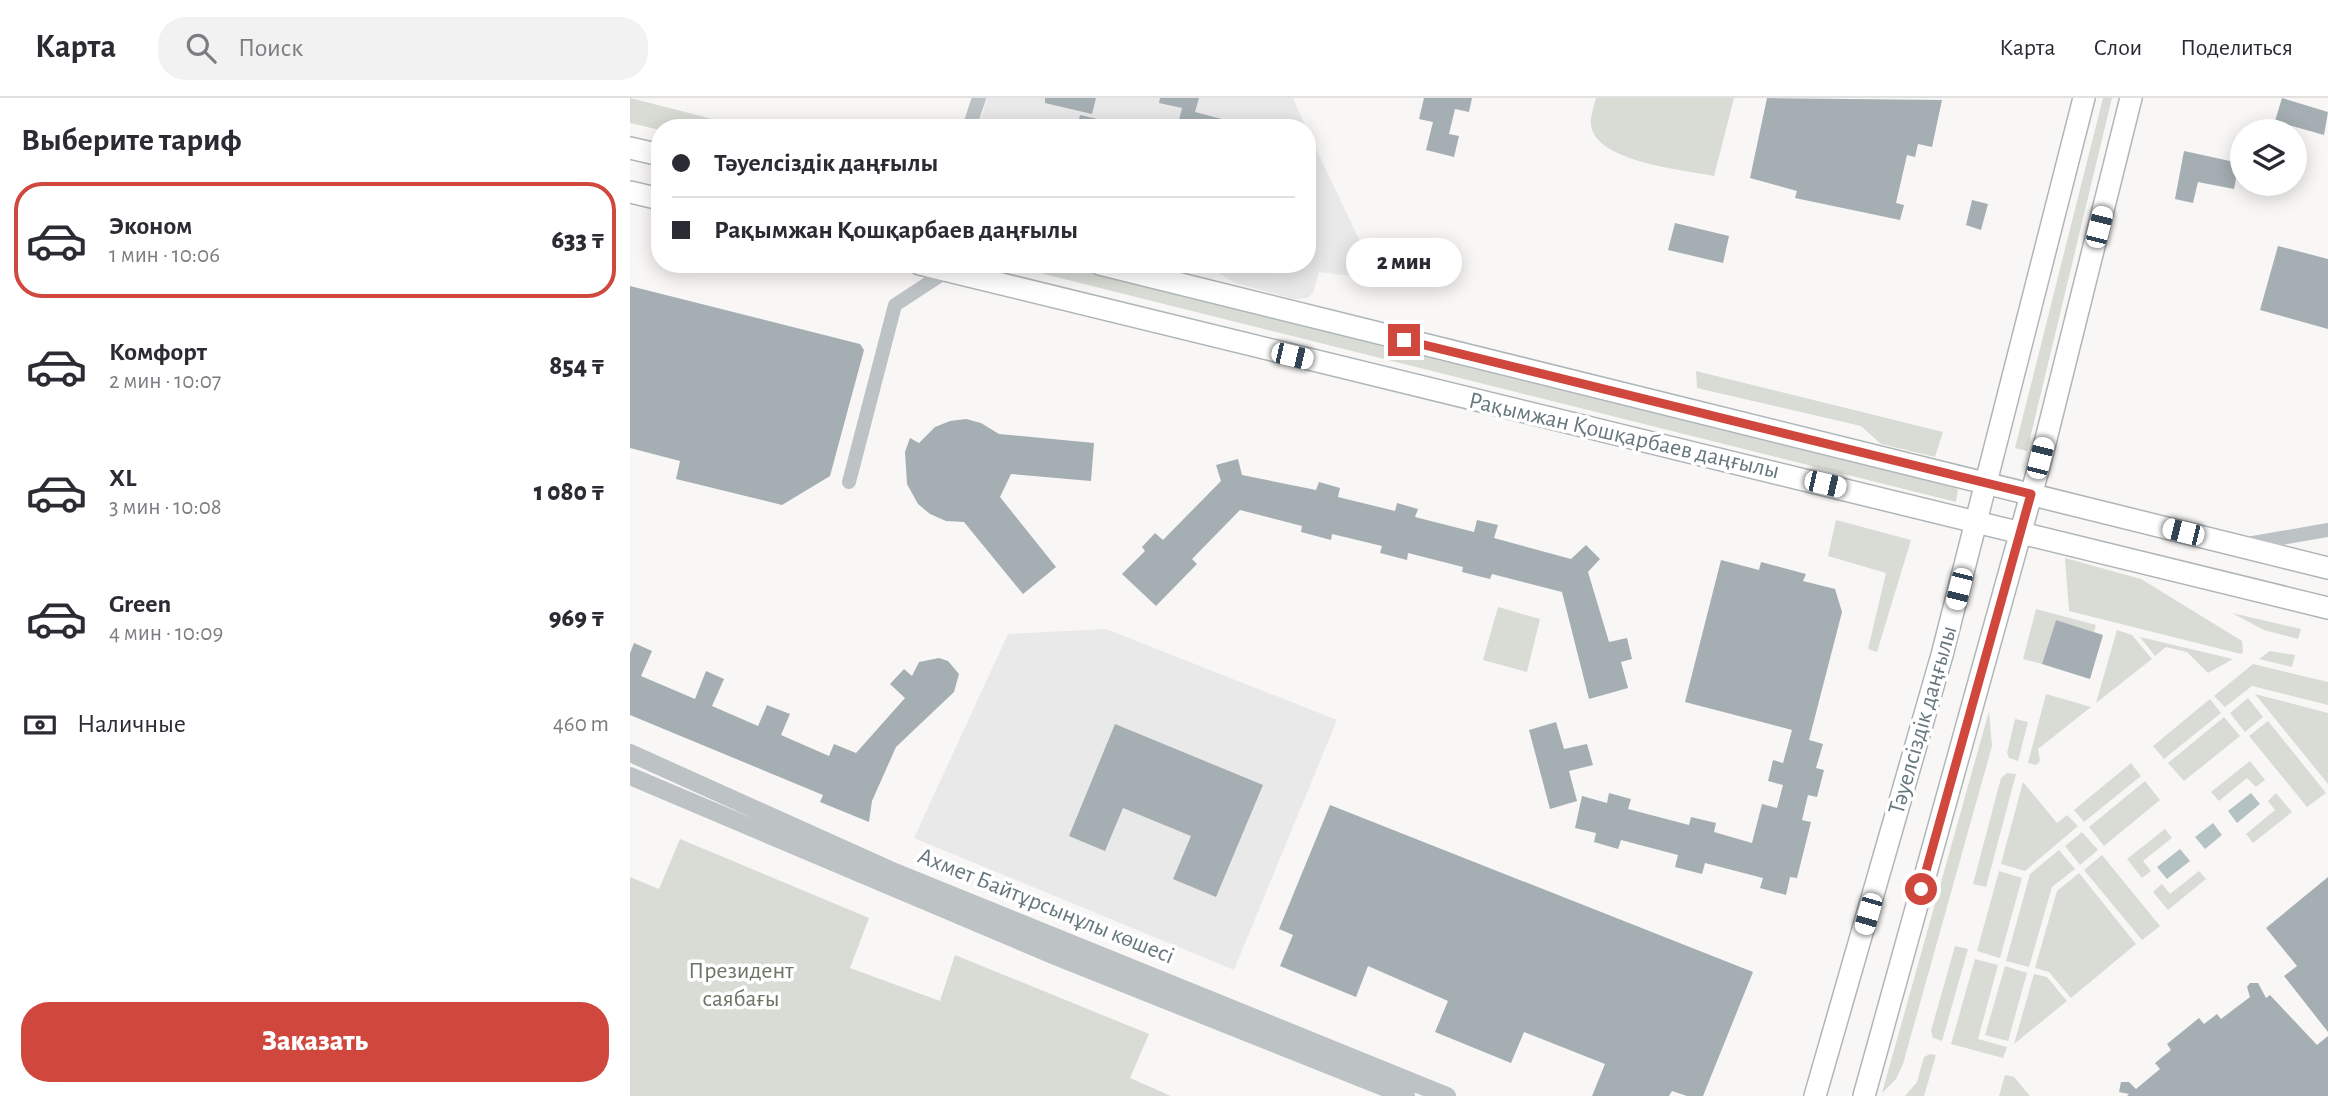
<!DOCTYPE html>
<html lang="ru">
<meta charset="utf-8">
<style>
body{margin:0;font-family:"Alegreya Sans",sans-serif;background:#f2f2f3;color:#2b2b33;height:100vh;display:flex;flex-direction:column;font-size:26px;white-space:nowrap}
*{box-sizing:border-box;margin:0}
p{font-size:23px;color:#7c7c81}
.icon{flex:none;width:38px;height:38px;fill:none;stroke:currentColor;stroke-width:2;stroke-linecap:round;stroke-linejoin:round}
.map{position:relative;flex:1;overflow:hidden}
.side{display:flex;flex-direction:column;background:#fff;width:630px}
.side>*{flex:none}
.top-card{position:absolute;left:21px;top:21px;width:665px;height:154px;border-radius:28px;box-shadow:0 4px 18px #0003;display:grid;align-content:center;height:154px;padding:0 21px;background:#fff}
.fabs{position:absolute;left:1600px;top:21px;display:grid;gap:14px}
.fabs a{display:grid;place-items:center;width:77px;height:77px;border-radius:50%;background:#fff;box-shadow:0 4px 18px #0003;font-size:35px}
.end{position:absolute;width:32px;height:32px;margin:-16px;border:9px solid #d0473d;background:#fff;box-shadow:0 0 0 4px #fff}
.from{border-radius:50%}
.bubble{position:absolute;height:49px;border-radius:24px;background:#fff;box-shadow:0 4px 18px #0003;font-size:23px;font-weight:800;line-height:49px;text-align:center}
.car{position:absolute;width:21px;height:42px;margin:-21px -10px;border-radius:9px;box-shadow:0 0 5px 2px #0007;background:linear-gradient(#fff 24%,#345 0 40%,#fff 0 76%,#345 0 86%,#fff 0)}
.top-card b{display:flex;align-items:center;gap:24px;height:66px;font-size:26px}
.top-card b+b{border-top:2px solid #e1e1e2}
.top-card i{width:18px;height:18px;background:#2b2b33}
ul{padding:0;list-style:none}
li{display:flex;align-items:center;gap:21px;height:116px;margin:0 14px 10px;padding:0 7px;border:4px solid transparent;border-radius:28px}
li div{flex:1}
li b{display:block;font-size:26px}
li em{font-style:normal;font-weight:800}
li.selected{border-color:#d0473d}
li>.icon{width:63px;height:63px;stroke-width:1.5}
h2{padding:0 21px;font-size:32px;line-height:84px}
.pay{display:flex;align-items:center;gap:18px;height:77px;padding:0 21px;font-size:26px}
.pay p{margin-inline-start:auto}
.primary-button{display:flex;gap:14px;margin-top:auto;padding:14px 21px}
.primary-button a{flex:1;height:80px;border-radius:28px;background:#d0473d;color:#fff;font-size:28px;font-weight:800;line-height:80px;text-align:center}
header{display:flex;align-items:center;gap:42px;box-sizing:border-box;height:98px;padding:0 35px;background:#fff;border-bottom:2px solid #e1e1e2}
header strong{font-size:33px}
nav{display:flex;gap:38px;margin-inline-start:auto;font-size:24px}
.search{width:490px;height:63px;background:#f2f2f3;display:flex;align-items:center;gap:18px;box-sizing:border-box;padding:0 24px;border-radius:28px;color:#7c7c81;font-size:26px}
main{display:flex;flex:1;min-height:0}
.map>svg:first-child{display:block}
.built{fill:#e8e9e8}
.green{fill:#d8dcd5}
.water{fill:#b5c2c4}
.building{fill:#a5aeb2}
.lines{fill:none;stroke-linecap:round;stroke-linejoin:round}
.secondary-casing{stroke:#afb6b9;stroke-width:24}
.minor{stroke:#bdc2c4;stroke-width:14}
.tertiary{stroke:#bdc2c4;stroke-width:18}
.secondary{stroke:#fff;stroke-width:21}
.route{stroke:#d0473d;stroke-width:9}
.labels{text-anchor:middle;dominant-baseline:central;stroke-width:7;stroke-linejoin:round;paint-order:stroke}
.street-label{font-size:24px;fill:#66777d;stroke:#fff}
.park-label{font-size:24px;fill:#6a7664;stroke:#fff}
</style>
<header>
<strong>Карта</strong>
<div class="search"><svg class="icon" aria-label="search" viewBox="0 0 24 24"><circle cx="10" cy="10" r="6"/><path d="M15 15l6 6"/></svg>Поиск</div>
<nav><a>Карта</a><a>Слои</a><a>Поделиться</a></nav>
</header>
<main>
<section class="side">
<h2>Выберите тариф</h2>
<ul>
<li class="selected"><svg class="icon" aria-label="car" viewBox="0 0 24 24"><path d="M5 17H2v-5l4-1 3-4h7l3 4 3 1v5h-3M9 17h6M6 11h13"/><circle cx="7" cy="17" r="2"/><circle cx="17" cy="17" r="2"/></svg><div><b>Эконом</b><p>1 мин · 10:06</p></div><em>633 ₸</em></li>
<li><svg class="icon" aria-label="car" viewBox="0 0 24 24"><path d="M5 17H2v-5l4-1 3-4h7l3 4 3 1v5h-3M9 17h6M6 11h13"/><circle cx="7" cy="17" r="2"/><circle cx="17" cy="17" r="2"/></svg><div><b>Комфорт</b><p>2 мин · 10:07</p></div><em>854 ₸</em></li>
<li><svg class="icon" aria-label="car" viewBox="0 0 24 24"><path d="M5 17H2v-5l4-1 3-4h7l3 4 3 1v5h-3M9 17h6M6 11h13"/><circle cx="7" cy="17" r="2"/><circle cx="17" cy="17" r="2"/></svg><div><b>XL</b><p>3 мин · 10:08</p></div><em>1 080 ₸</em></li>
<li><svg class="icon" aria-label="car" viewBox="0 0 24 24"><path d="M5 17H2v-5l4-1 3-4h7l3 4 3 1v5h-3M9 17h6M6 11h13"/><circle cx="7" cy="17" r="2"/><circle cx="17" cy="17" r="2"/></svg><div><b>Green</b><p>4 мин · 10:09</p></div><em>969 ₸</em></li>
</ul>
<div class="pay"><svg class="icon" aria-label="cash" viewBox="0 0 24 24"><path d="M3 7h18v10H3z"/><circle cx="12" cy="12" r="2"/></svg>Наличные<p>460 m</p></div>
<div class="primary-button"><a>Заказать</a></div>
</section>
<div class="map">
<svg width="1698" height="998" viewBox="0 0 1698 998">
<rect width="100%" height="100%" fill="#f8f7f5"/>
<path class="built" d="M 357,0 L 663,0 L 676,30 L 348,30 Z
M 677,32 L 748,181 L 689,174 L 683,195 L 677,200 L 664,201 L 605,185 L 587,174 L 564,166 L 677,166 Z
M 476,531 L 707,622 L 604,872 L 284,740 L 378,536 Z"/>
<path class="green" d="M 0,0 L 118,30 L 30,30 L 30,32 L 0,25 Z
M 966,0 L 1104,0 L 1084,78 C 1055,72 965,64 961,27 C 960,19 964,8 966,0 Z
M 1473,0 L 1482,0 L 1397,353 L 1385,350 Z
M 374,166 L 432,166 L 1298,382 L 1328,391 L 1326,404 Z
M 1066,273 L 1313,334 L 1305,359 L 1251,346 L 1231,328 L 1067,290 Z
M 1206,422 L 1281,442 L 1247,554 L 1238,551 L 1256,475 L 1198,458 Z
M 1435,460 L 1511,481 L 1612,543 L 1613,554 L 1611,556 L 1439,513 Z
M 868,509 L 910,521 L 897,574 L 853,562 Z
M 1406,511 L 1466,527 L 1464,534 L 1426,522 L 1412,566 L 1393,561 Z
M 1602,515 L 1671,531 L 1668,541 L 1634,532 Z
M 1487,532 L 1502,537 L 1522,561 L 1466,605 Z
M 1510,539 L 1603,561 L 1578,575 L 1557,554 L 1536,549 L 1525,558 Z
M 1640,553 L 1665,557 L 1662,569 L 1629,561 Z
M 1623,566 L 1698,584 L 1698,607 L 1622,588 L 1595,609 L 1584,598 Z
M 1416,596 L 1461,609 L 1408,651 L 1410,663 L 1406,667 L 1398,665 Z
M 1625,596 L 1698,615 L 1698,686 Z
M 1618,600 L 1633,619 L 1615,634 L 1600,615 Z
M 1580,601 L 1591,615 L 1534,661 L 1523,648 Z
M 1359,613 L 1362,648 L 1273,966 L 1266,981 L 1252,995 Z
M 1594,619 L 1610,638 L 1554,683 L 1538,665 Z
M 1385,621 L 1398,624 L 1388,663 L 1379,660 L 1377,655 Z
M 1638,623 L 1696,695 L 1677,709 L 1619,638 Z
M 1620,663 L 1635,682 L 1626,689 L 1617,680 L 1589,703 L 1581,694 Z
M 1501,665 L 1511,678 L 1454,724 L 1444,712 Z
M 1377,675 L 1386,676 L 1356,789 L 1343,786 L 1371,680 Z
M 1515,683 L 1530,702 L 1474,748 L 1459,729 Z
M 1393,684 L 1427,725 L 1437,717 L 1448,728 L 1395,773 L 1371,766 Z
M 1646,695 L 1662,714 L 1623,745 L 1616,736 L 1645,712 L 1638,703 Z
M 1535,731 L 1542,740 L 1513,763 L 1521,773 L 1512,780 L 1497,761 Z
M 1452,734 L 1468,752 L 1450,767 L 1435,748 Z
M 50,741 L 239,820 L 220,870 L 310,903 L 325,857 L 519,936 L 500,980 L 541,998 L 0,998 L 0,779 L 29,791 Z
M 1429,752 L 1445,771 L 1422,789 L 1399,869 L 1376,863 L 1400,776 Z
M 1472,757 L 1530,828 L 1512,842 L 1454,772 Z
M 1369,773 L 1392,780 L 1370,860 L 1347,853 Z
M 1569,773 L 1576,781 L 1538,812 L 1523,794 L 1532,786 L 1540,796 Z
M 1449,775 L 1506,846 L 1441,900 L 1419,874 L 1405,870 L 1427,793 Z
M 1325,848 L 1338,851 L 1312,943 L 1303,940 L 1301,933 Z
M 1345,861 L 1368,867 L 1348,941 L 1377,949 L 1373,960 L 1321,946 Z
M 1375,868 L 1397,875 L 1378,943 L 1355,937 Z
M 1404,876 L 1417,879 L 1437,903 L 1384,946 Z
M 1300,956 L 1306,957 L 1294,998 L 1275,998 L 1287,984 L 1294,959 Z
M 1375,977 L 1384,979 L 1400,998 L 1369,998 Z"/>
<path class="water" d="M 1621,695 L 1630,706 L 1607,725 L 1598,713 Z
M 1583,725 L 1592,737 L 1575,751 L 1565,739 Z
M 1550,751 L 1560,763 L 1537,781 L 1527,769 Z"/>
<path class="building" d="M 415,0 L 466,0 L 462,16 L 415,5 Z
M 530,0 L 569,0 L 565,14 L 611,26 L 610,30 L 547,30 L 552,10 L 529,5 Z
M 794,0 L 842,0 L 839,14 L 825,11 L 819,36 L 829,38 L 824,59 L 796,52 L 803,24 L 789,21 Z
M 1137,0 L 1312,2 L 1302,49 L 1288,46 L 1285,59 L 1277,57 L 1266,105 L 1274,107 L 1270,122 L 1165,100 L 1167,93 L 1120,80 Z
M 1652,0 L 1698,14 L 1694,37 L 1645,23 Z
M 450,17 L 485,25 L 484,30 L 447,30 Z
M 1554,53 L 1609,65 L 1604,91 L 1568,84 L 1563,105 L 1545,101 Z
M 1342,102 L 1358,106 L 1351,132 L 1336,127 Z
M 1045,125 L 1099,138 L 1093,165 L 1038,152 Z
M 1648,148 L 1698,161 L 1698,231 L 1630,212 Z
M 0,188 L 230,246 L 234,252 L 200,378 L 152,407 L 46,381 L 50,363 L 0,350 Z
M 336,321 L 351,325 L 369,336 L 464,345 L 461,383 L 381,376 L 370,399 L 426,469 L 393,496 L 334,424 L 316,423 L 300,416 L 288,406 L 277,386 L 275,354 L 280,340 L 289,345 L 305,329 L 320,323 Z
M 608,361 L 612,377 L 686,392 L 689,384 L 710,390 L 708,399 L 765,413 L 767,405 L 788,411 L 785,419 L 844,434 L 847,422 L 868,427 L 864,440 L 941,461 L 956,447 L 970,461 L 958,474 L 979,544 L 997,540 L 1002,561 L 991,564 L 998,590 L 959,601 L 932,494 L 862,476 L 860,481 L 832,474 L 833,469 L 778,455 L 777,462 L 750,455 L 752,448 L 702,436 L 701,442 L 671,434 L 672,428 L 610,412 L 562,461 L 567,466 L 526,508 L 492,476 L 515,453 L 512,449 L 525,435 L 533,442 L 591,383 L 586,367 Z
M 1091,462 L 1129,472 L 1131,464 L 1176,476 L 1173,483 L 1205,491 L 1212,514 L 1179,642 L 1193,646 L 1186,670 L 1194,672 L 1187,699 L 1178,697 L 1172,722 L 1181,724 L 1167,780 L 1160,779 L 1156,797 L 1130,790 L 1133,780 L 1075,765 L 1072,776 L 1045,769 L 1048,757 L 991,742 L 988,751 L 964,744 L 966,735 L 945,730 L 952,698 L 977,705 L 979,695 L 1001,701 L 998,711 L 1059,727 L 1061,719 L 1086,725 L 1084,734 L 1122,745 L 1132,706 L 1147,710 L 1153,687 L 1138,683 L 1143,662 L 1153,665 L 1162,632 L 1055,604 Z
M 1426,522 L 1473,537 L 1460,581 L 1412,566 Z
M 4,545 L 22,553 L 11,578 L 65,601 L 76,573 L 94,581 L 82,608 L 128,628 L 137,607 L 160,616 L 151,637 L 199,658 L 204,646 L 226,655 L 275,600 L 260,586 L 274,571 L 282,578 L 289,564 L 309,560 L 318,563 L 329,576 L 324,594 L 266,649 L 242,703 L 239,724 L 190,704 L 193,697 L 0,617 L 0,555 Z
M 926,624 L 934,651 L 957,646 L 963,667 L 939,673 L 947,703 L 920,711 L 899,632 Z
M 485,626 L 633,687 L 586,799 L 543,781 L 561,738 L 493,710 L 475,753 L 439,738 Z
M 700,707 L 1123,874 L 1073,998 L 1057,998 L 1042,993 L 1039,998 L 962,998 L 975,966 L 894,934 L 881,965 L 805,934 L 818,903 L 738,868 L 726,899 L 650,868 L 663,837 L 649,831 Z
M 1698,779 L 1698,934 L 1654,878 L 1667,868 L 1636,830 Z
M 1620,885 L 1628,885 L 1636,900 L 1640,897 L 1687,947 L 1698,938 L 1698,998 L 1497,998 L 1499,996 L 1489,994 L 1491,984 L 1499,984 L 1506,991 L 1530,971 L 1525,965 L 1541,952 L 1537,946 L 1569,920 L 1574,926 L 1587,916 L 1591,921 L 1620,899 L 1617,889 Z"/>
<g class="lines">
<g class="secondary-casing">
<path id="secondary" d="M 0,50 L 30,57
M 0,94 L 30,101
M 290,166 L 1698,510
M 470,166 L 1698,470
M 1185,998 L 1312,557 L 1454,0
M 1234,998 L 1411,361 L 1501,0"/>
</g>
<path class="minor" d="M 339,30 L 349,0
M 219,384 L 265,207 L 317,173 L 317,168
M 1617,446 L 1698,432"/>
<path class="tertiary" d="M 0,655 L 260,772 L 817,998
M 0,678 L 425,858 L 776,998"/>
<use href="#secondary" class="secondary"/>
</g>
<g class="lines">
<path class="route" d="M 774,242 L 1401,396 L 1291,791"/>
</g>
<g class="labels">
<g class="street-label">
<text transform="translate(994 338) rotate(13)">Рақымжан Қошқарбаев даңғылы</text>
<text transform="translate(1293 622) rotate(-74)">Тәуелсіздік даңғылы</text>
<text transform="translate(416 808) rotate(22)">Ахмет Байтұрсынұлы көшесі</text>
</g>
<g class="park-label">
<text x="111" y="873">Президент<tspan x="111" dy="28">саябағы</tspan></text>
</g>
</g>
</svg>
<div class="fabs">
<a><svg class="icon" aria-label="layers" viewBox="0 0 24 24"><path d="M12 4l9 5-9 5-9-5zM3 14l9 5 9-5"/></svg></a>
</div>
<i class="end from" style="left:1291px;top:791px"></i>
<i class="end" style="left:774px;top:242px"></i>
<div class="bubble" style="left:716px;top:140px;width:116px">2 мин</div>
<i class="car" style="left:1469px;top:129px;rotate:14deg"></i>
<i class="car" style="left:662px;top:258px;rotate:103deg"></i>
<i class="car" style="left:1410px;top:360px;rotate:14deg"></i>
<i class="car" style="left:1195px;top:386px;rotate:103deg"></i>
<i class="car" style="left:1553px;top:434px;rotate:284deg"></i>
<i class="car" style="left:1329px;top:491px;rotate:194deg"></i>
<i class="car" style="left:1238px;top:816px;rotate:196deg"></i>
<div class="top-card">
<b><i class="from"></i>Тәуелсіздік даңғылы</b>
<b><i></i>Рақымжан Қошқарбаев даңғылы</b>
</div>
</div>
</main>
